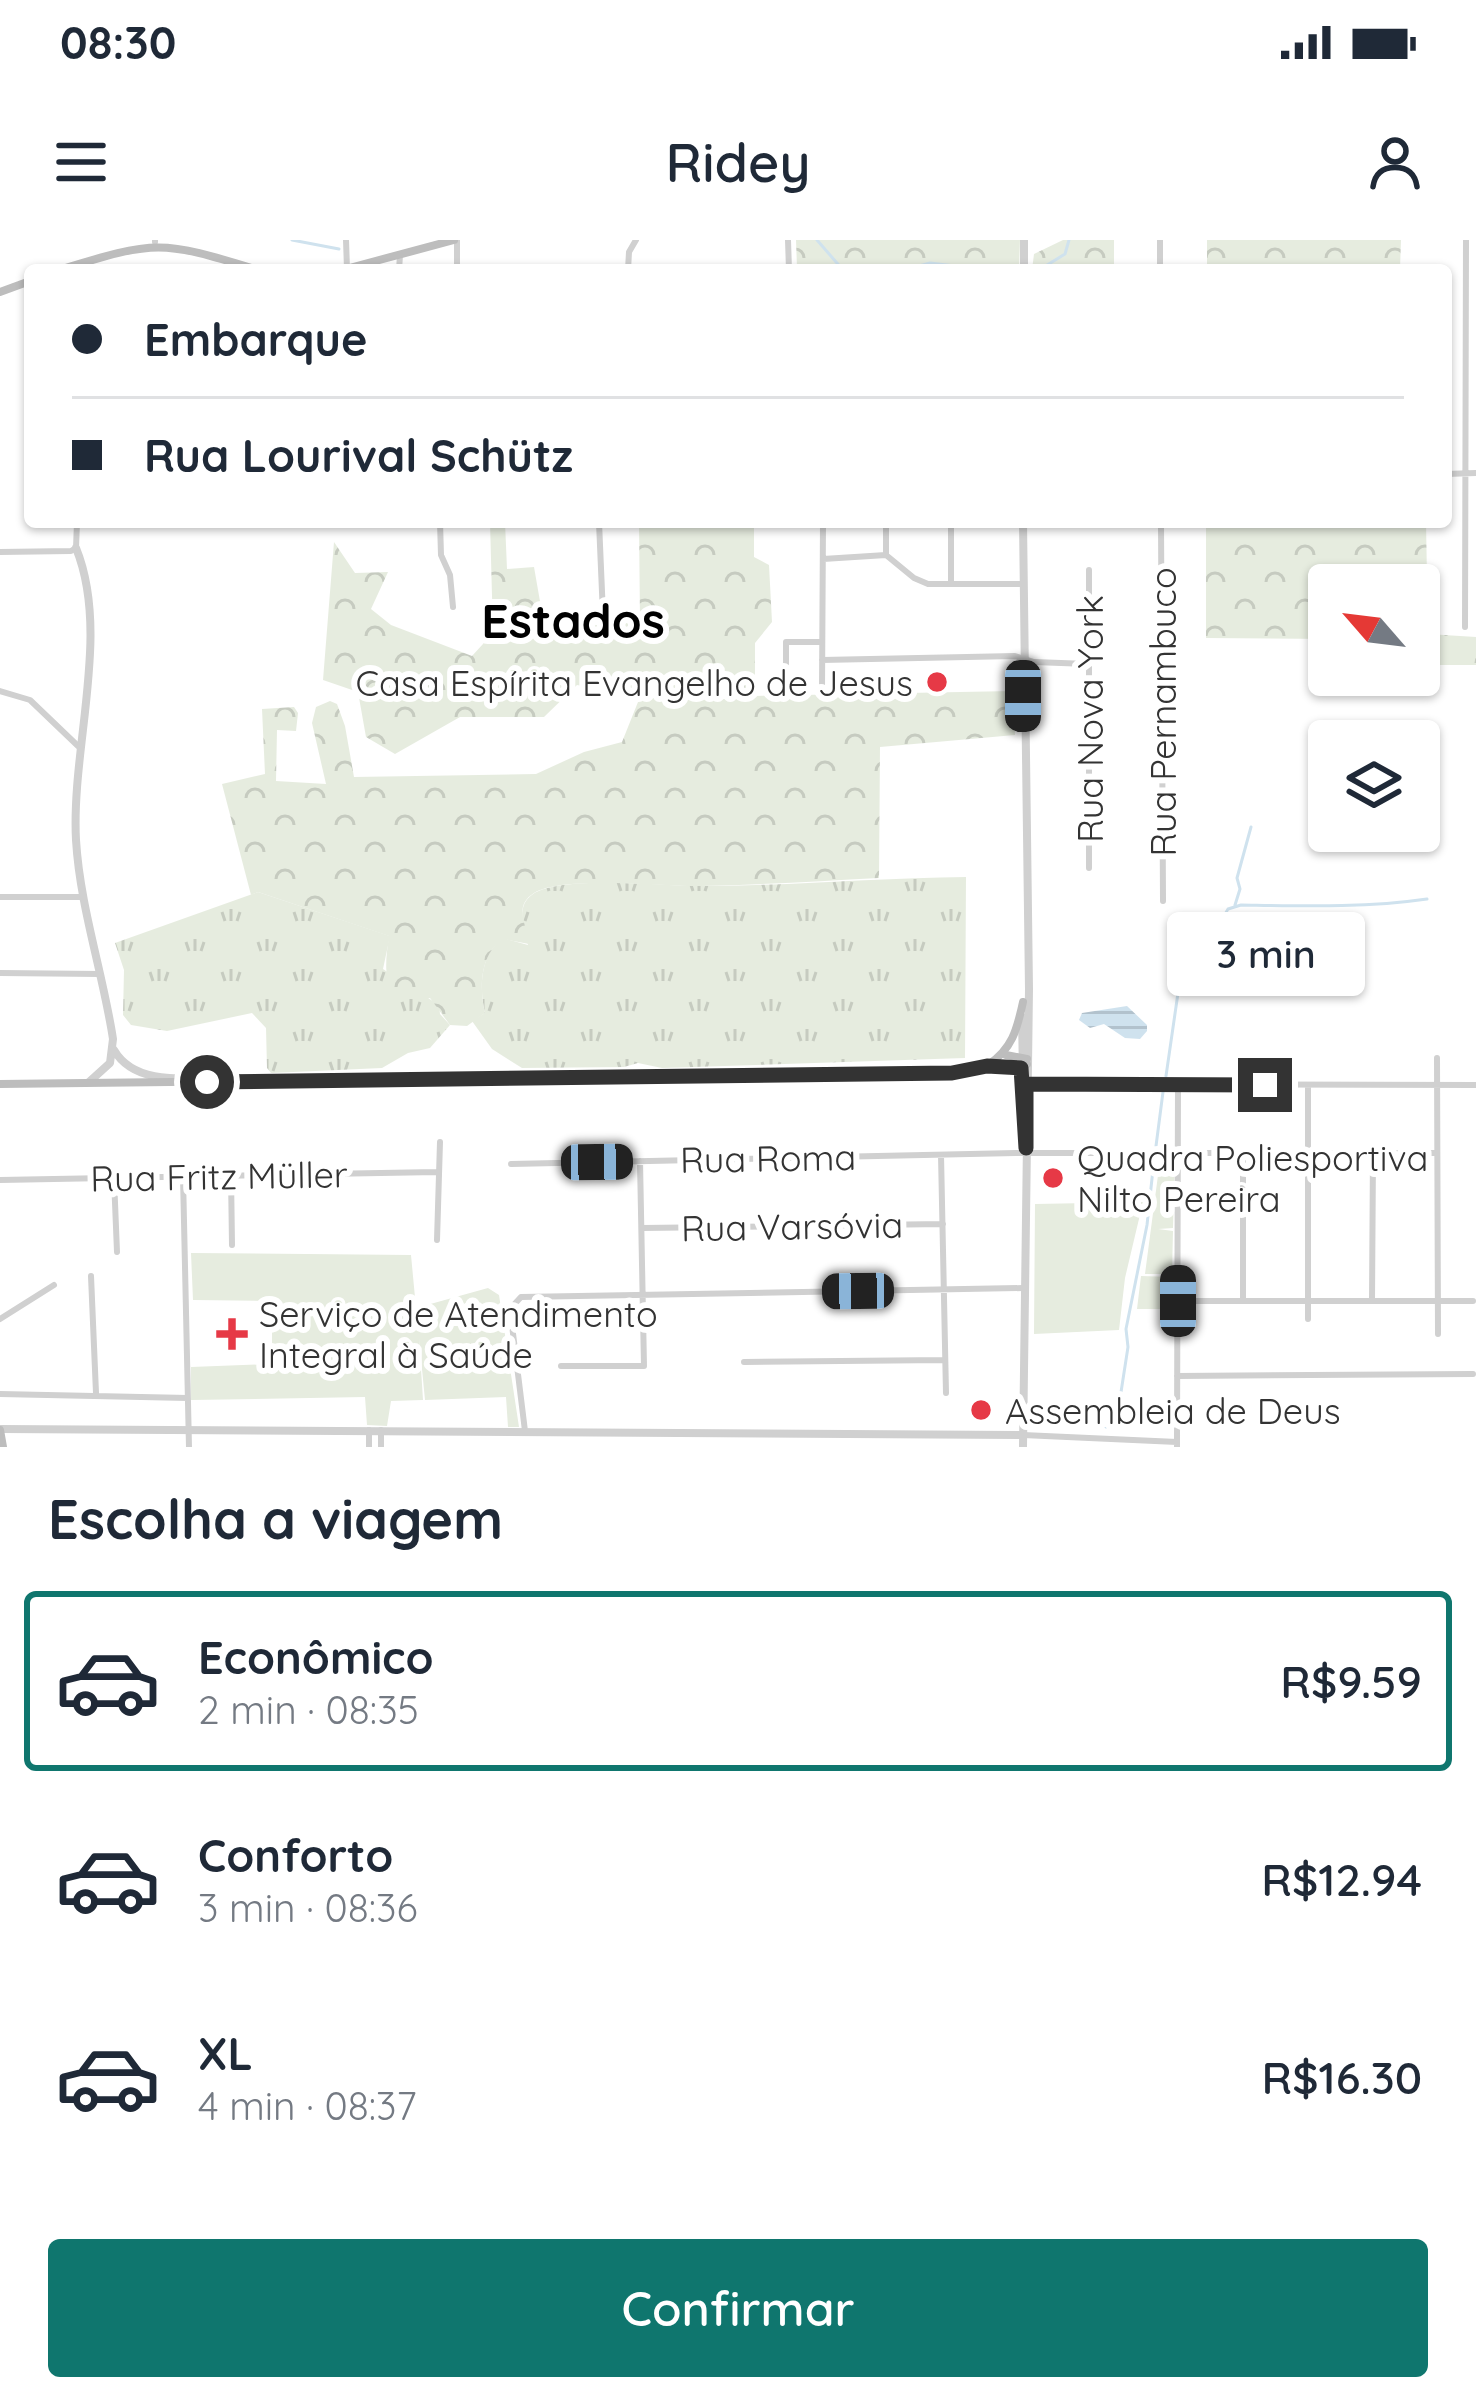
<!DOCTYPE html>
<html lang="pt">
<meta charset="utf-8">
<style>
body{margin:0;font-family:Quicksand,sans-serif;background:#f6f6f7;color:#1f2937;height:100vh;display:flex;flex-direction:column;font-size:45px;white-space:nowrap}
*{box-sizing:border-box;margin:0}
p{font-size:39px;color:#747a83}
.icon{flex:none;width:66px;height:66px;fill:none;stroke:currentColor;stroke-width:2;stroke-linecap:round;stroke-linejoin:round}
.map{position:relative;height:1207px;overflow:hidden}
.drawer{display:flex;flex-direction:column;background:#fff;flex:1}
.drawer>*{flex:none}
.top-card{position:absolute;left:24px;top:24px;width:1428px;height:264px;border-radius:12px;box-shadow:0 3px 9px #0004;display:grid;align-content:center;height:264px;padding:0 48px;background:#fff}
.needle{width:78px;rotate:298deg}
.controls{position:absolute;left:1308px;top:324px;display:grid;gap:24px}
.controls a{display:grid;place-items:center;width:132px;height:132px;border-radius:12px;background:#fff;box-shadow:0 3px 9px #0004;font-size:60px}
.end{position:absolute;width:54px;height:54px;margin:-27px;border:15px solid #333;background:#fff;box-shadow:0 0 0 6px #fff}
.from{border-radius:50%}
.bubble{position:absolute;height:84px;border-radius:12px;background:#fff;box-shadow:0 3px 9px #0004;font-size:39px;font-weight:600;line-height:84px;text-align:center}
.car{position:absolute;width:36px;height:72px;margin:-36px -18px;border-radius:15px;box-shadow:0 0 9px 3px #0007;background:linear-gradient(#222 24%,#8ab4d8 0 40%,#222 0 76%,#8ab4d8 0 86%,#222 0)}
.top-card b{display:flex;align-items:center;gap:42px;height:114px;font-size:45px}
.top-card b+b{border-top:3px solid #e0e1e3}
.top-card i{width:30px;height:30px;background:#1f2937}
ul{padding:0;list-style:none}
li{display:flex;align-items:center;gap:36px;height:180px;margin:0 24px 18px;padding:0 24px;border:6px solid transparent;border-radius:12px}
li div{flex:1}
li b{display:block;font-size:45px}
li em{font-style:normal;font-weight:600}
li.on{border-color:#0f766e}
li>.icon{width:108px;height:108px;stroke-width:1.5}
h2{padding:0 48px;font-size:54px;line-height:144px}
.button{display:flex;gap:24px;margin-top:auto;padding:24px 48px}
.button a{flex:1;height:138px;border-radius:12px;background:#0f766e;color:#fff;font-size:48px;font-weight:600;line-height:138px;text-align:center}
.status{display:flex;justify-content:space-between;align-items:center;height:84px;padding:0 60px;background:#fff;direction:ltr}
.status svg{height:33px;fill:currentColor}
header{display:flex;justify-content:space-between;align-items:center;height:156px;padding:0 48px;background:#fff;font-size:54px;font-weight:600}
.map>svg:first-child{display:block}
.grass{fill:url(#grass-tufts)}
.forest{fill:url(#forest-crowns)}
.park{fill:#e6ecdf}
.water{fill:url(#water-rules)}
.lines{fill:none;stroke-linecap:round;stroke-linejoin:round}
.stream{stroke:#cfe2ee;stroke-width:3}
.minor{stroke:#d0d0d0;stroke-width:6}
.tertiary{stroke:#d0d0d0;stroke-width:8}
.secondary{stroke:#bdbdbd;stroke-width:8}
.route{stroke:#333;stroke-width:15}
.poi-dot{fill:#e63946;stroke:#fff;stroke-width:4.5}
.labels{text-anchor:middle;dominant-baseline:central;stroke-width:12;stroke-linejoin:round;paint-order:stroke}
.poi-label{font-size:36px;fill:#333;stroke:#fff;text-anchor:start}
.street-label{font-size:36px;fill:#333;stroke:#fff}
.district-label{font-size:48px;font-weight:bold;fill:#000;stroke:#fff}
</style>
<div class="status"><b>08:30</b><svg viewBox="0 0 49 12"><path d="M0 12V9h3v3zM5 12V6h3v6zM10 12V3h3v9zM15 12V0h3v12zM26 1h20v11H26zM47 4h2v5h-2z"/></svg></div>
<header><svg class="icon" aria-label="menu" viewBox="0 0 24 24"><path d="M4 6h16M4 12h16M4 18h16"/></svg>Ridey<svg class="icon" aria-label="person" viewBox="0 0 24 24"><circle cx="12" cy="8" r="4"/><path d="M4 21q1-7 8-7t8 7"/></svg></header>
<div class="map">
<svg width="1476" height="1207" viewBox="0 0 1476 1207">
<defs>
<pattern id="grass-tufts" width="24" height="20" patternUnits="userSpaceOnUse" patternTransform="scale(3)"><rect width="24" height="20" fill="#e6ecdf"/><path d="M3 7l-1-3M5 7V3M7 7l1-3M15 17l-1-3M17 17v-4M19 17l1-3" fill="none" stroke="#c6cbc0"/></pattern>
<pattern id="forest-crowns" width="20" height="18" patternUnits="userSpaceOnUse" patternTransform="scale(3)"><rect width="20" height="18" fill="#e6ecdf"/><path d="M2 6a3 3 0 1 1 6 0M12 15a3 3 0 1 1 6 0" fill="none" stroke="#c6cbc0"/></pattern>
<pattern id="water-rules" width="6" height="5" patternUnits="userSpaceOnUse" patternTransform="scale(3)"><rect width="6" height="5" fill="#cfe2ee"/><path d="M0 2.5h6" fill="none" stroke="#b2c2cd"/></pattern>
</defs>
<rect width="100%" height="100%" fill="#fff"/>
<path class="grass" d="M 966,637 L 965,818 L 662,828 L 638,823 L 624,827 L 522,828 L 492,809 L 472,781 L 485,773 C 479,748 480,714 503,698 L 528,705 C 524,688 515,666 533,654 C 562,635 661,646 698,646 C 787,646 877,638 966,637 Z
M 258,652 L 390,696 L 383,729 L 439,765 L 440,774 L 450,785 L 430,808 L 408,813 L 382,828 L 271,833 L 267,828 L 266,788 L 252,773 L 167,791 L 131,785 L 123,775 L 124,730 L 115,703 Z"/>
<path class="forest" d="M 796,0 L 1020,0 L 1019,30 L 801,30 L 797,28 Z
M 1063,0 L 1114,0 L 1114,28 L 1032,30 L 1034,14 Z
M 1207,0 L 1401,0 L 1400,29 L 1424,26 L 1424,30 L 1207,30 Z
M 490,282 L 505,282 L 507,329 L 534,327 L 545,390 L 640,381 L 639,282 L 754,282 L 754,317 L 769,325 L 772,382 L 755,403 L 755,456 L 1013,451 L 1015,495 L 880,507 L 879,638 C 820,641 761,645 701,646 C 663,647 564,635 534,653 C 512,667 528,686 529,704 L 503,699 C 480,714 479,748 485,773 L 467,786 L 450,785 L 430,758 C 380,766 384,731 389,696 L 258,652 L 251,655 L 222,544 L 265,534 L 262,469 L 294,467 L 298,473 L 296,491 L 277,490 L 276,541 L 326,544 L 312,483 L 316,467 L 330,461 L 337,464 L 345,486 L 354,537 L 536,534 L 584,512 L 622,502 L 640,457 L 577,445 L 544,477 L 460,477 L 395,514 L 366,497 L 358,452 L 323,440 L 334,302 L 355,333 L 388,332 L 371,369 L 391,385 L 472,416 L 493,393 Z
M 1206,282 L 1426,282 L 1428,394 L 1476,397 L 1476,425 L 1419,425 L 1419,345 L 1329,345 L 1329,399 L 1206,398 Z"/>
<path class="park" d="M 1160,920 L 1175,921 L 1173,988 L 1158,989 L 1173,991 L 1172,1034 L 1145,1034 Z
M 1143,962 L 1125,1038 L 1119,1090 L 1034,1094 L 1035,964 Z
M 191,1013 L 411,1015 L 416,1068 L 488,1048 L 499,1055 L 519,1187 L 508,1187 L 506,1157 L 425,1160 L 419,1098 L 423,1160 L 391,1161 L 387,1186 L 367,1185 L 365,1157 L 191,1160 L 191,1127 L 272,1124 L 272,1061 L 193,1060 Z
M 1141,1036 L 1173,1037 L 1173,1069 L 1137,1069 Z"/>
<path class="water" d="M 1127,766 L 1147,785 L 1147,791 L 1140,799 L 1125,798 L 1104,784 L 1090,788 L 1079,780 L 1082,773 Z"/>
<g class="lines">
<path class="stream" d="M 292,0 L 339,9
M 817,0 L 843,30
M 905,30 L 930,23 L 988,30
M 1039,30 L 1065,14 L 1069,0
M 1235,665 L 1240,649 L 1237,638 L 1251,587
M 1166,836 L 1179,746 L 1221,729 C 1233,708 1214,690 1228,669 L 1241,665 C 1303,666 1365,668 1427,659
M 1156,906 L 1163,852
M 1106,1187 L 1119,1165 L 1128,1107 L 1126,1089 L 1147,985 L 1154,920"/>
<path class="minor" d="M 346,0 L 347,29
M 788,0 L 789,30
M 1160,0 L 1160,30
M 155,2 L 155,0
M 399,30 L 400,15
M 457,30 L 457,0
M 628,30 L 629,12 L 636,0
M 1446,234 L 1476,233
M 440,282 L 441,315 L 450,335 L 453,367
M 599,282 L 603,375
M 886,282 L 886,315
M 1161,282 L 1163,661
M 0,312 L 71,311 L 76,308 L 77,282
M 823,319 L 886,315 L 914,338 L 928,344 L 1023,344
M 951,344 L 951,282
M 1465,387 L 1466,0
M 822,420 L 1015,416 L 1034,422 L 1088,424
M 786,443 L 786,402 L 822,402
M 822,450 L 823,282
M 0,451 L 30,460 L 78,506
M 1089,628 L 1089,330
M 0,657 L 82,657
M 0,733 L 100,734
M 1437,818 L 1438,1094
M 1026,844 L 1476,845
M 941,915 L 946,1153
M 511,924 L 1016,913 L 1437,913
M 231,935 L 232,1005
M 183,936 L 189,1207
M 114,938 L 117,1012
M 0,940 L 437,932
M 642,988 L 943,984
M 437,1000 L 440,902
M 91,1036 L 96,1153
M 1178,1061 L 1473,1061
M 1243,1061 L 1243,914
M 1372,1061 L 1373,913
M 0,1079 L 54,1045
M 1308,1079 L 1308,845
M 744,1122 L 945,1120
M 561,1126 L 644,1126 L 640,921
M 1177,1136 L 1473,1134
M 0,1154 L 188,1158
M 369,1190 L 369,1207
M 381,1190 L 381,1207
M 525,1191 L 510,1069 L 521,1057 L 1023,1048
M 1023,1195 L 1177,1202
M 1177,1207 L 1178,845"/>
<path class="tertiary" d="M 1024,0 L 1024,30
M 76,308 C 111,394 71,507 76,600 C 80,667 103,733 113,799 L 110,823 L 89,842
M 1022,777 L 1024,894
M 114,810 C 137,850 198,836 238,838
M 0,1189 L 1023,1195
M 1023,1207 L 1029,749 L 1023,282"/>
<path class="secondary" d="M 59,30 C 157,0 160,0 258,30
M 342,30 L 454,0
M 0,52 L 30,41
M 1006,815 L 1027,819
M 988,825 C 1012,809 1017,790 1023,762
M 0,844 L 952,833 L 1027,824
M 0,1190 L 3,1207"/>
</g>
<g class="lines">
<path class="route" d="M 207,842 L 952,833 L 987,826 L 1021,828 L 1026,908 L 1026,844 L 1265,845"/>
</g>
<g class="poi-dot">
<circle cx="937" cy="442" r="12"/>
<circle cx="1053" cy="938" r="12"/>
<path d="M226 1076h12v12h12v12h-12v12h-12v-12h-12v-12h12z"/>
<circle cx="981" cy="1170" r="12"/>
</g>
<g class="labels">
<g class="poi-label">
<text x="913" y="442" text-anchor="end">Casa Espírita Evangelho de Jesus</text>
<text x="1077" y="917">Quadra Poliesportiva<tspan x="1077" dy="41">Nilto Pereira</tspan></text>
<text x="259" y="1073">Serviço de Atendimento<tspan x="259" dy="41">Integral à Saúde</tspan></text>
<text x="1005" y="1170">Assembleia de Deus</text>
</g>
<g class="street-label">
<text transform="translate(1162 472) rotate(-90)">Rua Pernambuco</text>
<text transform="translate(1089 479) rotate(-90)">Rua Nova York</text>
<text transform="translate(768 918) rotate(-1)">Rua Roma</text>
<text transform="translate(219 936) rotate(-1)">Rua Fritz Müller</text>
<text transform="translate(792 986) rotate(-1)">Rua Varsóvia</text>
</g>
<g class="district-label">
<text x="573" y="380">Estados</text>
</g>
</g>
</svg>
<div class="controls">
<a><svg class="needle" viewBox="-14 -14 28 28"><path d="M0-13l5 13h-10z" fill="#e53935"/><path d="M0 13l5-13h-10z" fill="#747a83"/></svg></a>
<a><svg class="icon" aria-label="layers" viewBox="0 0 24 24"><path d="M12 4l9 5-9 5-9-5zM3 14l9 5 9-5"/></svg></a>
</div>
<i class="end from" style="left:207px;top:842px"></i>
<i class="end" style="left:1265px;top:845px"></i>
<div class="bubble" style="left:1167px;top:672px;width:198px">3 min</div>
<i class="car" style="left:1023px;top:456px;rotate:180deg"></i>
<i class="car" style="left:597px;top:922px;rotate:89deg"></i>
<i class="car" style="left:858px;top:1051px;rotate:269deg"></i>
<i class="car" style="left:1178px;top:1061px;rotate:0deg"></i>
<div class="top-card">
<b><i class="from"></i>Embarque</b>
<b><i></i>Rua Lourival Schütz</b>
</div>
</div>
<section class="drawer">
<h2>Escolha a viagem</h2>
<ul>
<li class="on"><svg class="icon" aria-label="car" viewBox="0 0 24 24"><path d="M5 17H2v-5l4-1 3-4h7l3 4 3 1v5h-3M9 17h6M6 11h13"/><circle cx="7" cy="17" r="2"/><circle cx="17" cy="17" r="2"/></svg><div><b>Econômico</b><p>2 min · 08:35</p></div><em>R$9.59</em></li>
<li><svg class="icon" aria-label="car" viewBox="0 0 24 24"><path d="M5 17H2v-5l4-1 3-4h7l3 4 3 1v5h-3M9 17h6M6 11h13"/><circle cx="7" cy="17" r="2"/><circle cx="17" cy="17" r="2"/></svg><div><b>Conforto</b><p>3 min · 08:36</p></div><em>R$12.94</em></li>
<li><svg class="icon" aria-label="car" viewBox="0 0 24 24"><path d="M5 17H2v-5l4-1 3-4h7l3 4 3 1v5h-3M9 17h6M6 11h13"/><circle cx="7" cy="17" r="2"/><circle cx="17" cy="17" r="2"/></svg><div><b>XL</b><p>4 min · 08:37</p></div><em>R$16.30</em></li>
</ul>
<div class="button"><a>Confirmar</a></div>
</section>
